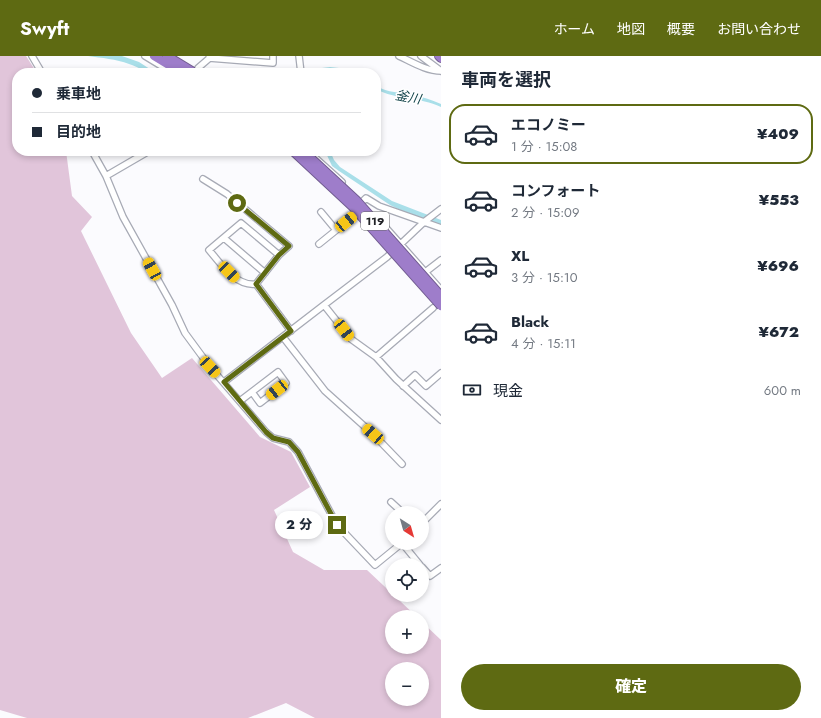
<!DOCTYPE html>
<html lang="ja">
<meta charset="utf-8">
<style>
body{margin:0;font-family:Jost,"Noto Sans JP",sans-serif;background:#f2f2f3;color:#1f2937;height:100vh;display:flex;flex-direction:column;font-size:15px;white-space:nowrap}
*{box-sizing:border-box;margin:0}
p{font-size:13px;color:#747a83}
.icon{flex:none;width:22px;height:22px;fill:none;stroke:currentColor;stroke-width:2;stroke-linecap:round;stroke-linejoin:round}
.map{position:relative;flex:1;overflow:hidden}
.sheet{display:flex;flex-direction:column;background:#fff;width:380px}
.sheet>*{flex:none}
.banner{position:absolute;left:12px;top:12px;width:369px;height:88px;border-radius:16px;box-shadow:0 2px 6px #0003;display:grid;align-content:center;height:88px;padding:0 20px;background:#fff}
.needle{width:26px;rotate:143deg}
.fabs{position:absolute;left:385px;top:450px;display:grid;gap:8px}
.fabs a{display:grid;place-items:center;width:44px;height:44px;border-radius:50%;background:#fff;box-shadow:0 2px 6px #0003;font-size:20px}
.end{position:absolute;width:18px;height:18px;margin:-9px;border:5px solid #5e6a12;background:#fff;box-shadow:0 0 0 2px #fff}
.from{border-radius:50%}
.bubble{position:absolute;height:28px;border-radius:14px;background:#fff;box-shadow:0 2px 6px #0003;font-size:13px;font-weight:800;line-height:28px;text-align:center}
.car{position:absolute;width:12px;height:24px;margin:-12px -6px;border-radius:5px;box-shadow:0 0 3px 1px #0007;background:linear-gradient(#f5c518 24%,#345 0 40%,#f5c518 0 76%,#345 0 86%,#f5c518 0)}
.banner b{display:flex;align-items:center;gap:14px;height:38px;font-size:15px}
.banner b+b{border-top:1px solid #e0e1e3}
.banner i{width:10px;height:10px;background:#1f2937}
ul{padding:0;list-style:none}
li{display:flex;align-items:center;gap:12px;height:60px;margin:0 8px 6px;padding:0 12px;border:2px solid transparent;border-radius:16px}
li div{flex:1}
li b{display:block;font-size:15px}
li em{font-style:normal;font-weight:800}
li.on{border-color:#5e6a12}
li>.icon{width:36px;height:36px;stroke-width:1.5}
h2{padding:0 20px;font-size:18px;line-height:48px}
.pay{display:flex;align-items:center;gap:10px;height:44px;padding:0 20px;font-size:15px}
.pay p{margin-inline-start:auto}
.action{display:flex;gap:8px;margin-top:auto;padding:8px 20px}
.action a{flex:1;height:46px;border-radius:24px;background:#5e6a12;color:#fff;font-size:16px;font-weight:800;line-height:46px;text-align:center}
header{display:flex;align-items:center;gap:24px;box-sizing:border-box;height:56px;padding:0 20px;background:#5e6a12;color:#fff}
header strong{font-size:19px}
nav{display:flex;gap:22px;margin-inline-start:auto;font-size:14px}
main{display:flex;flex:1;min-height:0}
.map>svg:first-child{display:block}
.green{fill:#e1c5da;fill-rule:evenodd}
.water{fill:#a9dfe9}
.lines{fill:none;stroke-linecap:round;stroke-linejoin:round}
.minor-casing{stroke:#a7aab5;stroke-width:8}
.highway-casing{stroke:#725d91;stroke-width:10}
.minor{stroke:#fff;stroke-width:5.5}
.highway{stroke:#9e7dca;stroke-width:8}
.highway-bridge-casing{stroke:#725d91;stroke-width:10;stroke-linecap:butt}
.highway-bridge{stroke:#9e7dca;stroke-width:8}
.route{stroke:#5e6a12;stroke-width:5}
.labels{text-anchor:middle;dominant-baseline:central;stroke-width:3;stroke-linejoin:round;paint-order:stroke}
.shield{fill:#fff;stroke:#646467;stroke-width:1}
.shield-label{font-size:11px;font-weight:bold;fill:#212226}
.water-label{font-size:13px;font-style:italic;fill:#093c43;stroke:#fff}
</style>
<header>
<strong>Swyft</strong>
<nav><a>ホーム</a><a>地図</a><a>概要</a><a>お問い合わせ</a></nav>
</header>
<main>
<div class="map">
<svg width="441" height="662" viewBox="0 0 441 662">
<rect width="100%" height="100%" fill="#fbfbfe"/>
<path class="green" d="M 0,0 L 26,0 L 37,17 L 17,17 L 17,95 L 66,95 L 72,140 L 92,161 L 81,175 L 131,277 L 162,322 L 192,302 L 260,381 L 291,396 L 310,431 L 274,454 L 293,496 L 324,514 L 367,514 L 417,561 L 392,561 L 392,591 L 422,591 L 422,566 L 441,584 L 441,662 L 315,662 L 286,647 L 248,662 L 27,662 L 0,654 ZM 392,613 L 422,613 L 422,643 L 392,643 Z"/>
<path class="water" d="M 88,0 L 122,0 L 139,6 L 156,17 C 146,17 139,11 129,8 C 116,3 102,2 88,0 Z
M 330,11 L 348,13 L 354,17 L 329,14 L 321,17 L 314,17 L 322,12 Z
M 376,30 C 389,37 399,36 413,39 C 423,41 432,44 441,48 L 441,51 C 420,41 396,44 376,33 Z
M 325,95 L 330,95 L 334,104 L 340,111 L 392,145 L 441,164 L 441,169 L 402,155 L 390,149 L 339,115 L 332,110 Z"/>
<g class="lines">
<g class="minor-casing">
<path id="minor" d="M 32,0 L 42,17
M 145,0 L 173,17
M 299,0 L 301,17
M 399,0 C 412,6 426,15 441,15
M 421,0 L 441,15
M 209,2 L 273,7 L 273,0
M 197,17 L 198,12 L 212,0
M 92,95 L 106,120 L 123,161 L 172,249 L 185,277 L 210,311 L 266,376 L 273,382 L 289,386 L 298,396 L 337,469 L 375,509 L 402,487
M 311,98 L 342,126
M 106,120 L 149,95
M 203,123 L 227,138 L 289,190 L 279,199 L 256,228 L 291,275
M 362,146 L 366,142 L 379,150 L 441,172
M 321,156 L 336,174
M 379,164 L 441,234
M 224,182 L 265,217
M 319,188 L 355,159
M 428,214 L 441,204
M 256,228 C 236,231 220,207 209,194 L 241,167 L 279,199
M 324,249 L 387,201 L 424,166 L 441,153
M 283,281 L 325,335 L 373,378 L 402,408
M 376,301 L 433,252
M 224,326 L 324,249 L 351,283 L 376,301 L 396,323 L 441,364
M 403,330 L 415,319 L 426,330 L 441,317
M 240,345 L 278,316 L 286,327 L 260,347 L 252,336
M 391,446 L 403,457
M 422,467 L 441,448
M 402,487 L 420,509
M 422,511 L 430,520 L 441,512"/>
</g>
<g class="highway-casing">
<path id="highway" d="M 154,0 L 182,17
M 167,0 L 195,17
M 439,0 L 441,2"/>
</g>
<use href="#minor" class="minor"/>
<use href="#highway" class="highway"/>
<g class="highway-bridge-casing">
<path id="highway-bridge" d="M 293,95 L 352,150 L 441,250
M 303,95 L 357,145 L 441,240"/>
</g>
<use href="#highway-bridge" class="highway-bridge"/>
</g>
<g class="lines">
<path class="route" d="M 237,147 L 289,190 L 279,199 L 256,228 L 291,275 L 224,326 L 266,376 L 273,382 L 289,386 L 298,396 L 337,469"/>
</g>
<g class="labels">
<rect class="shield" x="361" y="156" width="28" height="18" rx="3"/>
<g class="shield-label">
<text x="375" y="165">119</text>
</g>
<g class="water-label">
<text transform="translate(408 41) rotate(10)">釜川</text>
</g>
</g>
</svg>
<div class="fabs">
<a><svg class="needle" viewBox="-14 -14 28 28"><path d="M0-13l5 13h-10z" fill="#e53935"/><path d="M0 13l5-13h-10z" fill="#747a83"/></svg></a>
<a><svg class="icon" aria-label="locate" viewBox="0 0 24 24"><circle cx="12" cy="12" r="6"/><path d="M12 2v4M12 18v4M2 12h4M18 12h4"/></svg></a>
<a>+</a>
<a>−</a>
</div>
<i class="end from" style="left:237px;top:147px"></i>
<i class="end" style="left:337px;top:469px"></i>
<div class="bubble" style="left:275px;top:455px;width:48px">2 分</div>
<i class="car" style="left:346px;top:166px;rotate:51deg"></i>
<i class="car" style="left:152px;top:213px;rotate:331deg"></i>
<i class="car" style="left:229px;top:216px;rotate:135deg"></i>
<i class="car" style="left:344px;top:274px;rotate:142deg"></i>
<i class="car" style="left:210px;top:311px;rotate:137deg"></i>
<i class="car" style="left:277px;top:334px;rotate:232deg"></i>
<i class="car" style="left:373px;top:378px;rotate:311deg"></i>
<div class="banner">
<b><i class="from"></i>乗車地</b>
<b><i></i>目的地</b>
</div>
</div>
<section class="sheet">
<h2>車両を選択</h2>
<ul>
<li class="on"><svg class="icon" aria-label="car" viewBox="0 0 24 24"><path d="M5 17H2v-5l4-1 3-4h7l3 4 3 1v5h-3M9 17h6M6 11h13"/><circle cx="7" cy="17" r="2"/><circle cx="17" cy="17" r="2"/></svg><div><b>エコノミー</b><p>1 分 · 15:08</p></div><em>¥409</em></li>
<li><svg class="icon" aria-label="car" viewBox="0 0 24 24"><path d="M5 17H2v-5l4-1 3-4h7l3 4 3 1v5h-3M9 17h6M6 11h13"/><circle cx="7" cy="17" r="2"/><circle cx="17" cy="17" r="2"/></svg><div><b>コンフォート</b><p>2 分 · 15:09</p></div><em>¥553</em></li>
<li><svg class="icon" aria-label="car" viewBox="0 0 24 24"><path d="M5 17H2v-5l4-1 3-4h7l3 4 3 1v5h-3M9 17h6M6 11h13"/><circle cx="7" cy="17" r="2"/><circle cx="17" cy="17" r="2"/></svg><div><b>XL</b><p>3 分 · 15:10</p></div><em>¥696</em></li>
<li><svg class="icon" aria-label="car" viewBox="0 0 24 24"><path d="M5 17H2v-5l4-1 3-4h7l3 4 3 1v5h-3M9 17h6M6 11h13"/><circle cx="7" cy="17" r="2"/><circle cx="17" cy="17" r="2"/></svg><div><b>Black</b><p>4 分 · 15:11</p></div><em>¥672</em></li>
</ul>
<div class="pay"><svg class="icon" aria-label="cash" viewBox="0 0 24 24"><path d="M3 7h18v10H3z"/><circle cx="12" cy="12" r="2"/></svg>現金<p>600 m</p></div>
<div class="action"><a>確定</a></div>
</section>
</main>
